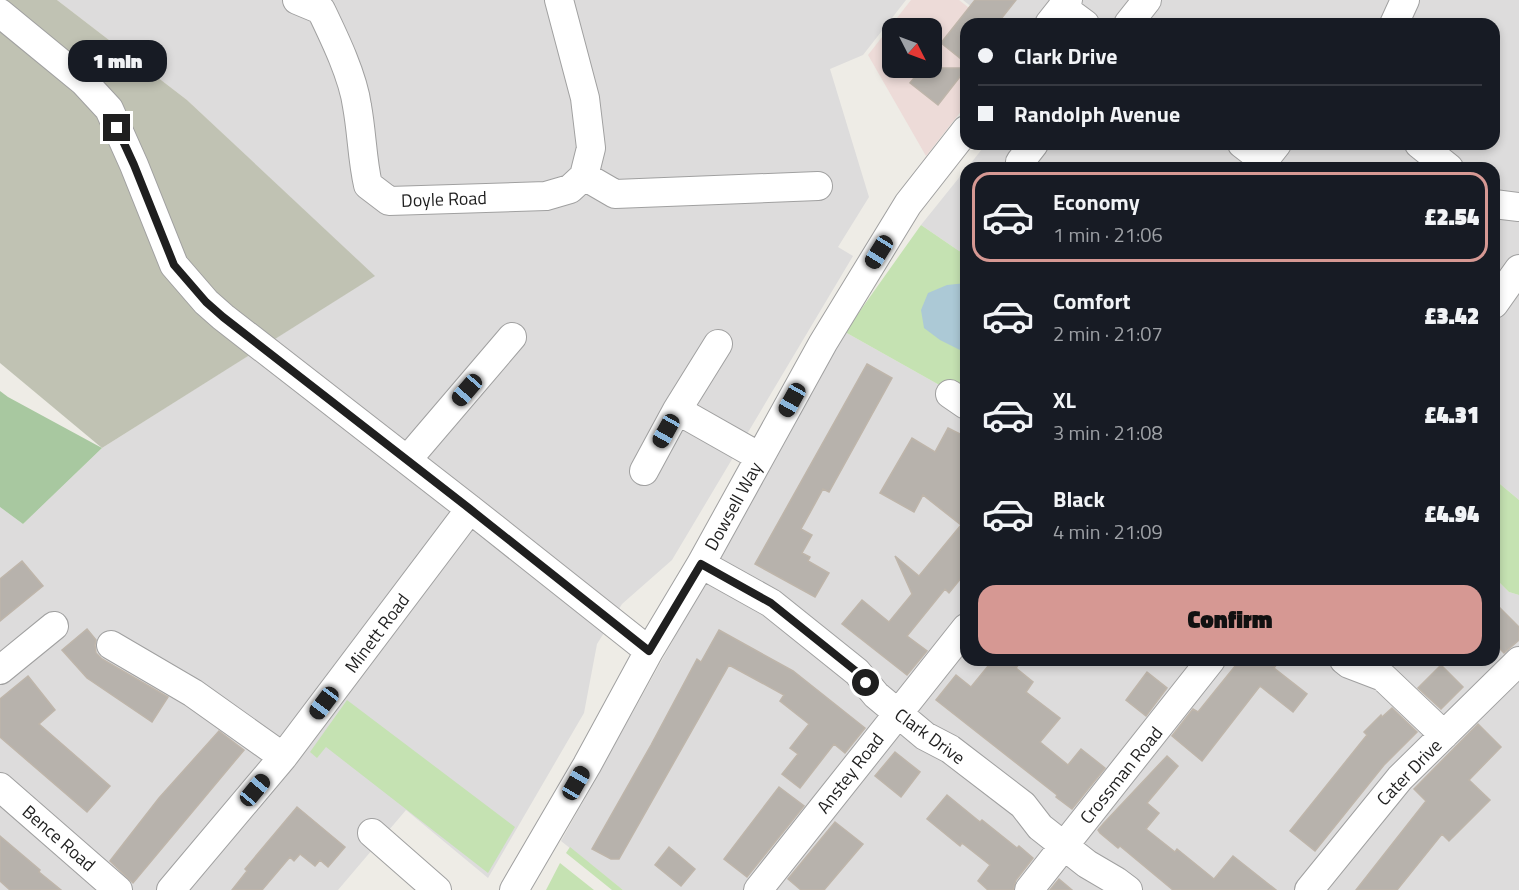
<!DOCTYPE html>
<meta charset="utf-8">
<style>
body{margin:0;font-family:"Titillium Web",sans-serif;background:#20242c;color:#f1f3f6;height:100vh;display:flex;flex-direction:column;font-size:22px;white-space:nowrap}
*{box-sizing:border-box;margin:0}
p{font-size:20px;color:#9ea1a6}
.icon{flex:none;width:33px;height:33px;fill:none;stroke:currentColor;stroke-width:2;stroke-linecap:round;stroke-linejoin:round}
.map{position:relative;flex:1;overflow:hidden}
.sheet{position:absolute;left:960px;top:162px;width:540px;height:504px;display:flex;flex-direction:column;background:#171b24;border-radius:18px;box-shadow:0 3px 9px #0003}
.sheet>*{flex:none}
.hud{position:absolute;left:960px;top:18px;width:540px;height:132px;border-radius:18px;box-shadow:0 3px 9px #0003;display:grid;align-content:center;height:132px;padding:0 18px;background:#171b24}
.needle{width:39px;rotate:132deg}
.tools{position:absolute;left:882px;top:18px;display:grid;gap:12px}
.tools a{display:grid;place-items:center;width:60px;height:60px;border-radius:12px;background:#171b24;box-shadow:0 3px 9px #0003;font-size:30px}
.end{position:absolute;width:27px;height:27px;margin:-14px;border:8px solid #1f1f1f;background:#fff;box-shadow:0 0 0 3px #fff}
.from{border-radius:50%}
.bubble{position:absolute;height:42px;border-radius:18px;background:#171b24;box-shadow:0 3px 9px #0003;font-size:20px;font-weight:800;line-height:42px;text-align:center}
.car{position:absolute;width:18px;height:36px;margin:-18px -9px;border-radius:8px;box-shadow:0 0 4px 2px #0007;background:linear-gradient(#222 24%,#8ab4d8 0 40%,#222 0 76%,#8ab4d8 0 86%,#222 0)}
.hud b{display:flex;align-items:center;gap:21px;height:57px;font-size:22px}
.hud b+b{border-top:2px solid #363941}
.hud i{width:15px;height:15px;background:#f1f3f6}
ul{padding:10px 0 0;list-style:none}
li{display:flex;align-items:center;gap:18px;height:90px;margin:0 12px 9px;padding:0 6px;border:3px solid transparent;border-radius:18px}
li div{flex:1}
li b{display:block;font-size:22px}
li em{font-style:normal;font-weight:800}
li.current{border-color:#d69893}
li>.icon{width:54px;height:54px;stroke-width:1.5}
.primary-button{display:flex;gap:12px;margin-top:auto;padding:12px 18px}
.primary-button a{flex:1;height:69px;border-radius:18px;background:#d69893;color:#111;font-size:24px;font-weight:800;line-height:69px;text-align:center}
.map>svg:first-child{display:block}
.residential{fill:#dddcdc}
.commercial{fill:#eddbd8;fill-rule:evenodd}
.construction{fill:#c0c2b3}
.grass{fill:#c5e2b2}
.forest{fill:#a8c8a0}
.water{fill:#acc9d6}
.building{fill:#b7b2ac;stroke:#beb5aa;stroke-width:1.5}
.lines{fill:none;stroke-linecap:round;stroke-linejoin:round}
.street-casing{stroke:#a0a0a0;stroke-width:30}
.street{stroke:#fff;stroke-width:28}
.route{stroke:#1f1f1f;stroke-width:8}
.labels{text-anchor:middle;dominant-baseline:central;stroke-width:4.5;stroke-linejoin:round;paint-order:stroke}
.street-label{font-size:18px;fill:#1f1f1f;stroke:#fff}
</style>
<div class="map">
<svg width="1519" height="890" viewBox="0 0 1519 890">
<rect width="100%" height="100%" fill="#eeece6"/>
<path class="residential" d="M 57,0 L 906,0 L 863,55 L 830,69 L 869,197 L 838,247 L 853,256 L 672,560 L 622,604 L 597,644 L 584,713 L 488,878 L 406,810 L 338,890 L 0,890 L 0,507 L 23,524 L 102,448 L 374,276 L 187,100 Z
M 963,0 L 1519,0 L 1519,500 L 1494,479 L 1494,168 L 967,168 L 986,144 L 1494,144 L 1494,24 L 993,24 Z
M 966,169 L 966,253 L 959,251 L 921,225 Z
M 845,332 L 966,400 L 966,660 L 1494,660 L 1494,577 L 1509,592 L 1519,595 L 1519,890 L 623,890 L 561,841 Z"/>
<path class="commercial" d="M 911,0 L 959,0 L 989,24 L 966,24 L 966,105 L 926,156 L 868,55 ZM 892,28 L 932,28 L 932,68 L 892,68 Z"/>
<path class="construction" d="M 0,0 L 57,0 L 187,100 L 375,276 L 102,448 L 0,363 Z"/>
<path class="grass" d="M 921,225 L 959,251 L 966,253 L 966,400 L 845,332 Z
M 1494,479 L 1519,500 L 1519,595 L 1509,592 L 1494,577 Z
M 347,700 L 515,827 L 488,873 L 326,747 L 317,758 L 310,752 Z
M 570,847 L 623,890 L 612,890 L 566,853 Z
M 560,863 L 594,890 L 546,890 Z"/>
<path class="forest" d="M 0,391 L 8,397 L 102,448 L 23,524 L 0,507 Z"/>
<path class="water" d="M 966,283 L 966,353 L 940,340 L 924,328 L 921,310 L 928,293 L 947,285 Z"/>
<path class="building" d="M 975,0 L 1016,0 L 997,24 L 966,24 L 966,63 L 941,43 Z
M 922,68 L 966,68 L 966,69 L 938,105 L 910,83 Z
M 867,364 L 892,378 L 829,492 L 823,489 L 801,529 L 812,535 L 802,553 L 810,557 L 808,561 L 829,573 L 815,597 L 755,564 Z
M 948,428 L 966,437 L 966,572 L 949,593 L 945,589 L 907,636 L 927,651 L 907,675 L 842,624 L 862,600 L 889,622 L 912,594 L 895,556 L 919,576 L 961,525 L 923,495 L 914,512 L 880,493 L 912,438 L 935,452 Z
M 22,561 L 43,586 L 0,621 L 0,579 Z
M 1494,602 L 1519,627 L 1519,640 L 1504,653 L 1494,643 Z
M 87,629 L 96,640 L 95,645 L 96,653 L 102,659 L 168,697 L 152,722 L 87,678 L 62,650 Z
M 719,630 L 793,671 L 865,728 L 845,753 L 834,744 L 800,788 L 782,774 L 798,754 L 790,748 L 809,724 L 780,701 L 784,695 L 729,665 L 619,859 L 611,859 L 592,849 L 651,745 L 697,659 L 701,662 Z
M 993,660 L 1022,660 L 1016,668 L 1033,682 L 1026,692 L 1060,718 L 1040,742 L 1068,765 L 1081,749 L 1105,768 L 1072,809 L 1056,797 L 1057,795 L 936,700 L 956,675 L 971,687 Z
M 1240,660 L 1280,660 L 1274,668 L 1307,694 L 1293,712 L 1260,686 L 1202,761 L 1172,736 L 1193,709 L 1198,712 Z
M 1441,665 L 1463,687 L 1441,709 L 1418,688 Z
M 1147,672 L 1167,688 L 1146,716 L 1126,700 Z
M 28,676 L 55,710 L 39,724 L 110,786 L 87,812 L 0,737 L 0,699 Z
M 1392,708 L 1417,732 L 1384,765 L 1315,851 L 1290,831 L 1367,735 L 1364,732 L 1381,715 L 1382,717 Z
M 1478,724 L 1501,747 L 1469,780 L 1490,800 L 1449,841 L 1442,834 L 1397,890 L 1356,890 L 1426,801 L 1414,789 Z
M 219,731 L 244,750 L 133,883 L 110,861 L 159,798 Z
M 895,752 L 920,772 L 901,797 L 875,776 Z
M 1167,756 L 1178,766 L 1147,803 L 1159,813 L 1146,829 L 1175,852 L 1177,849 L 1214,879 L 1233,856 L 1276,890 L 1173,890 L 1120,846 L 1118,848 L 1100,833 L 1098,830 L 1103,824 Z
M 779,787 L 804,806 L 747,877 L 724,859 Z
M 947,795 L 980,822 L 982,820 L 1017,848 L 1019,846 L 1033,858 L 1016,880 L 1013,890 L 988,890 L 978,881 L 990,865 L 962,843 L 960,846 L 927,819 Z
M 297,807 L 345,847 L 328,867 L 320,860 L 315,866 L 300,854 L 294,861 L 290,857 L 262,890 L 232,890 L 247,871 L 245,869 Z
M 835,822 L 863,844 L 824,890 L 801,890 L 788,879 Z
M 0,836 L 40,870 L 39,872 L 61,890 L 10,890 L 0,881 Z
M 669,847 L 695,869 L 681,886 L 655,865 Z
M 1059,879 L 1072,890 L 1050,890 Z"/>
<g class="lines">
<g class="street-casing">
<path id="street" d="M 297,0 L 321,10 C 334,37 353,76 357,106 C 362,133 362,159 368,185 L 389,201 L 546,196 L 570,189 L 584,176 L 591,148 L 585,98 L 559,0
M 1062,7 L 1085,24
M 0,13 L 84,82 L 109,109 L 134,165 L 174,265 L 206,302 L 223,317 L 470,509 L 649,651
M 1049,24 L 1068,0
M 1128,24 L 1147,0
M 1394,24 L 1405,0
M 1242,144 L 1264,161
M 1419,144 L 1449,168
M 1020,162 L 1034,144
M 1258,168 L 1277,144
M 584,176 L 615,194 L 818,186
M 1494,204 L 1519,207
M 1494,304 L 1519,269
M 950,394 L 966,405
M 677,410 L 760,457
M 407,460 L 512,337
M 644,471 L 677,410 L 718,344
M 701,564 L 771,603 L 857,672 L 876,695 L 925,736 L 950,749 L 1023,805 L 1040,827 L 1087,864 L 1116,881 L 1128,890
M 111,645 L 193,693 L 283,757
M 1344,660 L 1349,664 L 1383,677 L 1444,735
M 0,670 L 54,626
M 0,787 L 118,890
M 372,833 L 437,890
M 171,890 L 283,757 L 470,509
M 514,890 L 587,765 L 649,651 L 701,564 L 823,343 L 908,204 L 966,130
M 758,890 L 966,628
M 1029,890 L 1211,660
M 1309,890 L 1400,778 L 1519,661"/>
</g>
<use href="#street" class="street"/>
</g>
<g class="lines">
<path class="route" d="M 117,128 L 134,165 L 174,265 L 206,302 L 223,317 L 470,509 L 649,651 L 701,564 L 771,603 L 857,672 L 866,683"/>
</g>
<g class="labels">
<g class="street-label">
<text transform="translate(444 199) rotate(-2)">Doyle Road</text>
<text transform="translate(733 506) rotate(-61)">Dowsell Way</text>
<text transform="translate(377 633) rotate(-53)">Minett Road</text>
<text transform="translate(930 736) rotate(36)">Clark Drive</text>
<text transform="translate(1409 772) rotate(-46)">Cater Drive</text>
<text transform="translate(850 773) rotate(-52)">Anstey Road</text>
<text transform="translate(1121 775) rotate(-51)">Crossman Road</text>
<text transform="translate(59 838) rotate(41)">Bence Road</text>
</g>
</g>
</svg>
<div class="tools">
<a><svg class="needle" viewBox="-14 -14 28 28"><path d="M0-13l5 13h-10z" fill="#e53935"/><path d="M0 13l5-13h-10z" fill="#9ea1a6"/></svg></a>
</div>
<i class="end from" style="left:866px;top:683px"></i>
<i class="end" style="left:117px;top:128px"></i>
<div class="bubble" style="left:68px;top:40px;width:99px">1 min</div>
<i class="car" style="left:879px;top:252px;rotate:212deg"></i>
<i class="car" style="left:467px;top:390px;rotate:221deg"></i>
<i class="car" style="left:792px;top:400px;rotate:209deg"></i>
<i class="car" style="left:666px;top:431px;rotate:209deg"></i>
<i class="car" style="left:324px;top:703px;rotate:217deg"></i>
<i class="car" style="left:576px;top:783px;rotate:30deg"></i>
<i class="car" style="left:255px;top:790px;rotate:40deg"></i>
<div class="hud">
<b><i class="from"></i>Clark Drive</b>
<b><i></i>Randolph Avenue</b>
</div>
<section class="sheet">
<ul>
<li class="current"><svg class="icon" aria-label="car" viewBox="0 0 24 24"><path d="M5 17H2v-5l4-1 3-4h7l3 4 3 1v5h-3M9 17h6M6 11h13"/><circle cx="7" cy="17" r="2"/><circle cx="17" cy="17" r="2"/></svg><div><b>Economy</b><p>1 min · 21:06</p></div><em>£2.54</em></li>
<li><svg class="icon" aria-label="car" viewBox="0 0 24 24"><path d="M5 17H2v-5l4-1 3-4h7l3 4 3 1v5h-3M9 17h6M6 11h13"/><circle cx="7" cy="17" r="2"/><circle cx="17" cy="17" r="2"/></svg><div><b>Comfort</b><p>2 min · 21:07</p></div><em>£3.42</em></li>
<li><svg class="icon" aria-label="car" viewBox="0 0 24 24"><path d="M5 17H2v-5l4-1 3-4h7l3 4 3 1v5h-3M9 17h6M6 11h13"/><circle cx="7" cy="17" r="2"/><circle cx="17" cy="17" r="2"/></svg><div><b>XL</b><p>3 min · 21:08</p></div><em>£4.31</em></li>
<li><svg class="icon" aria-label="car" viewBox="0 0 24 24"><path d="M5 17H2v-5l4-1 3-4h7l3 4 3 1v5h-3M9 17h6M6 11h13"/><circle cx="7" cy="17" r="2"/><circle cx="17" cy="17" r="2"/></svg><div><b>Black</b><p>4 min · 21:09</p></div><em>£4.94</em></li>
</ul>
<div class="primary-button"><a>Confirm</a></div>
</section>
</div>
